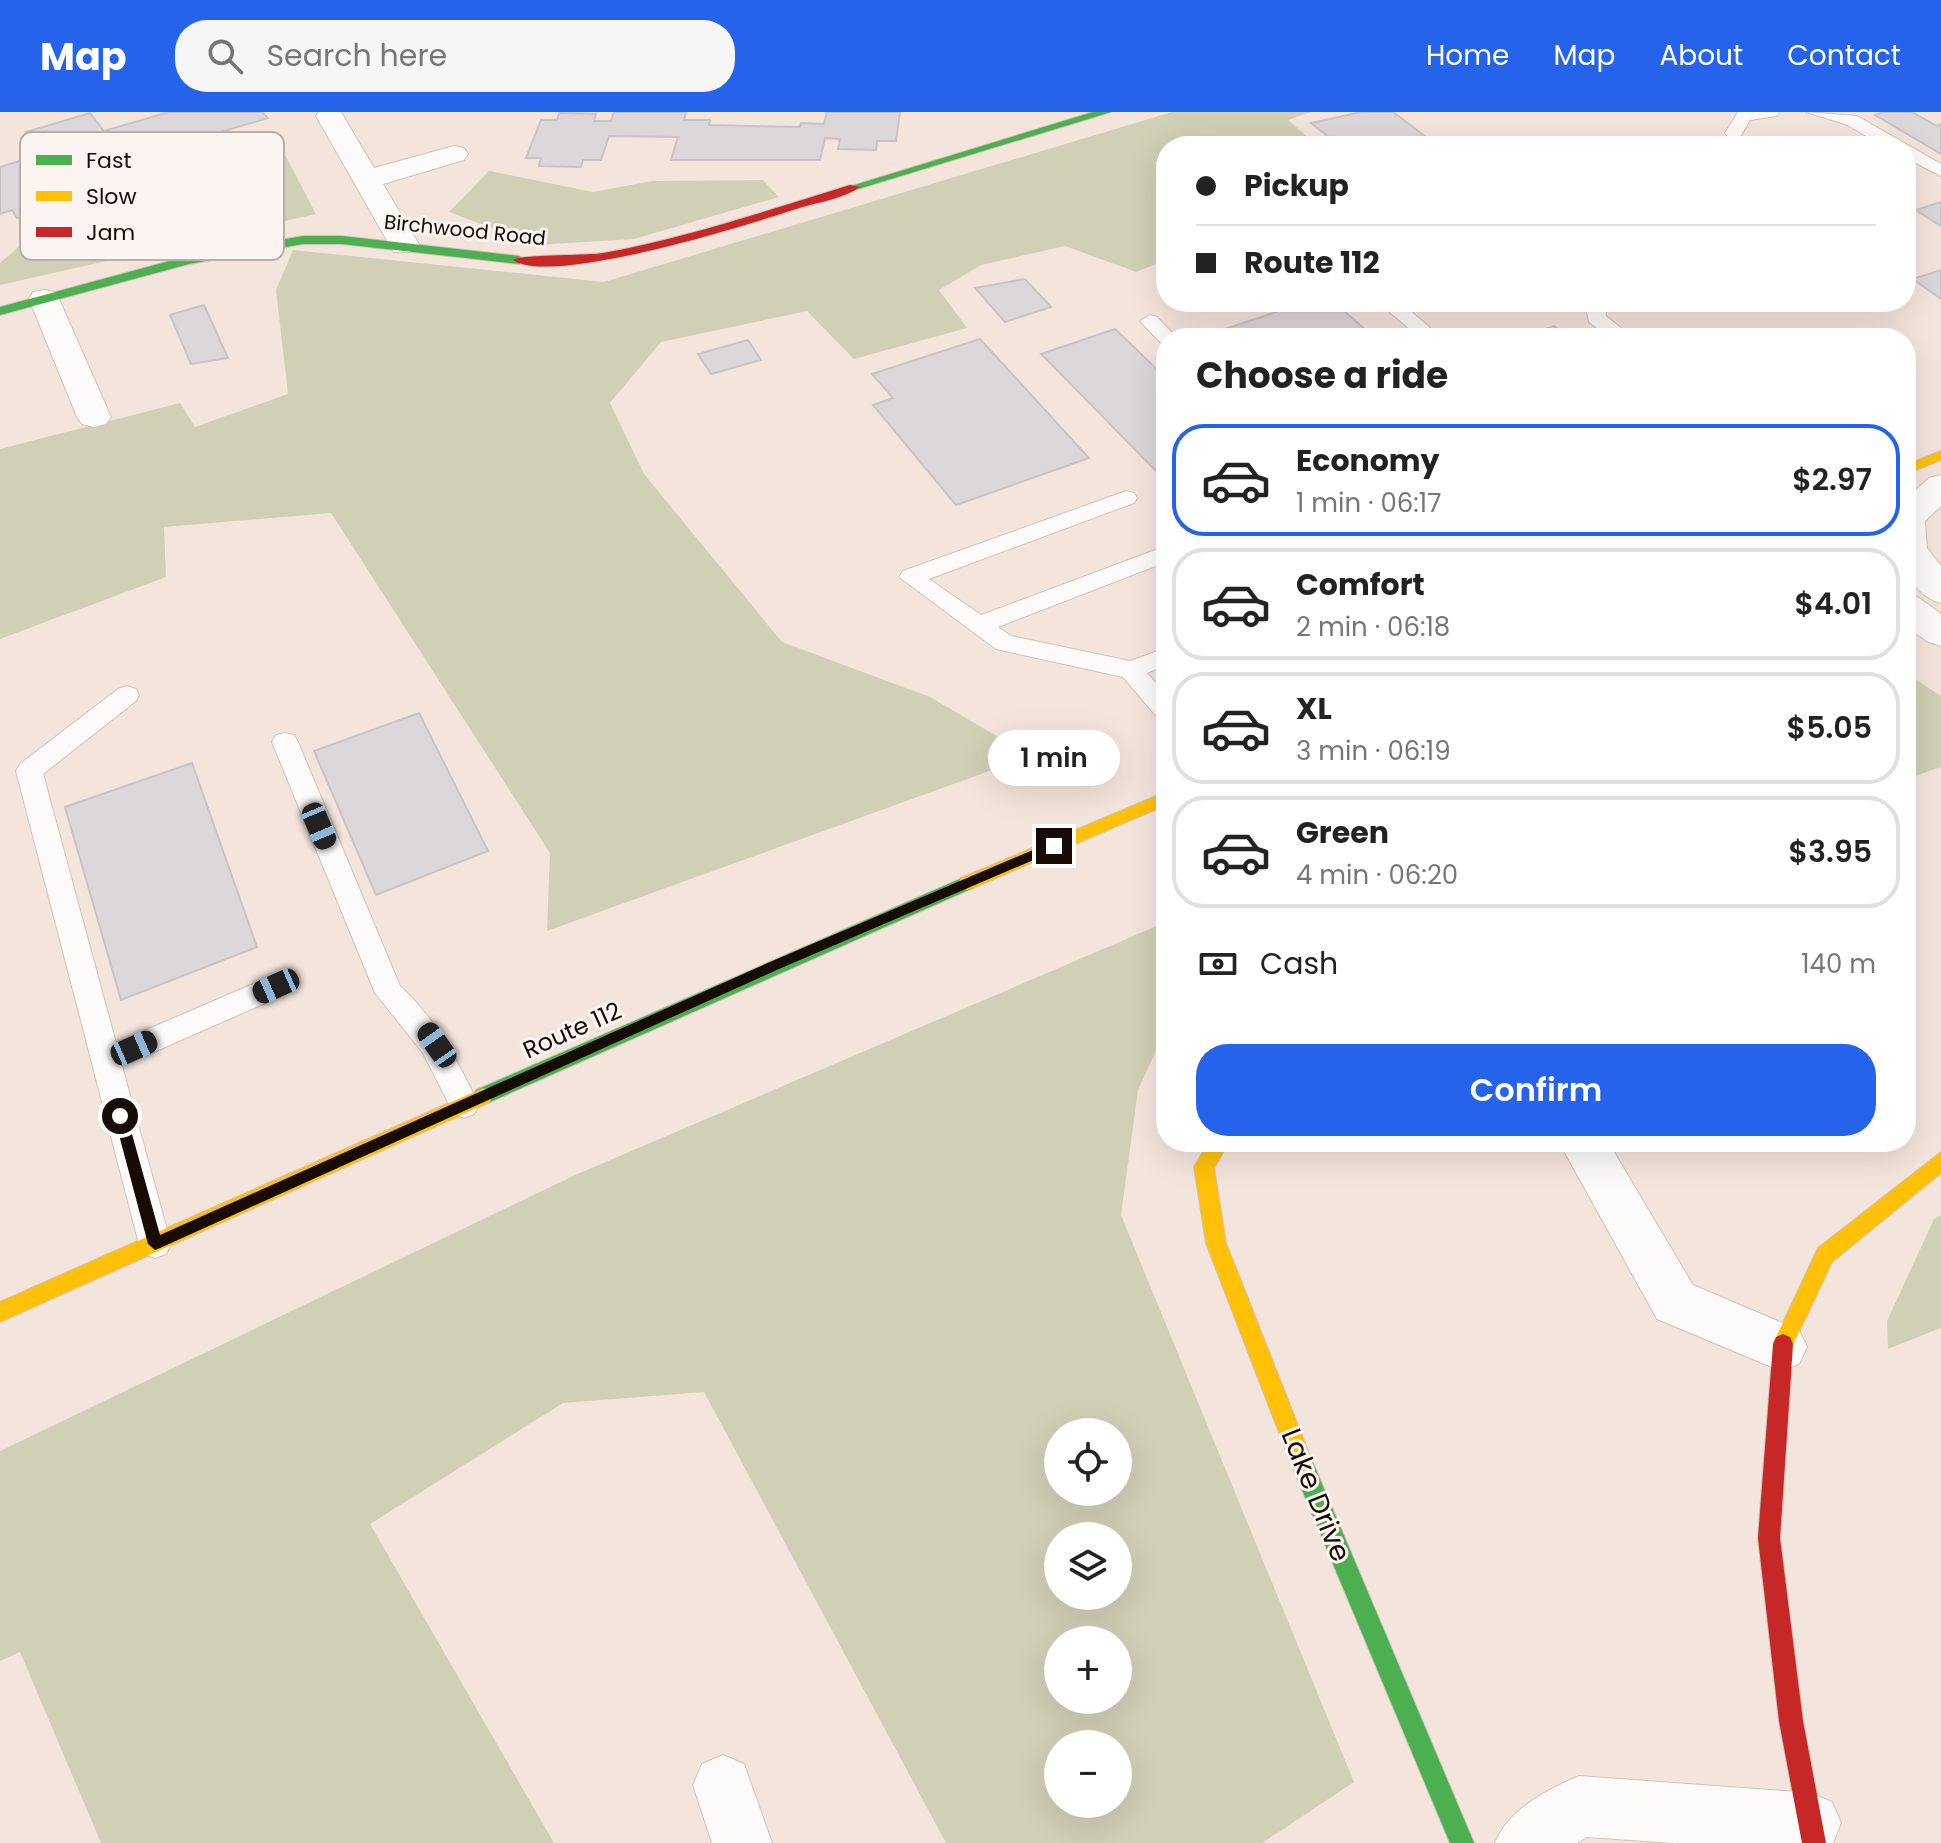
<!DOCTYPE html>
<meta charset="utf-8">
<style>
body{margin:0;font-family:Poppins,sans-serif;background:#f6f6f6;color:#222;height:100vh;display:flex;flex-direction:column;font-size:30px;white-space:nowrap}
*{box-sizing:border-box;margin:0}
p{font-size:26px;color:#767676}
.icon{flex:none;width:44px;height:44px;fill:none;stroke:currentColor;stroke-width:2;stroke-linecap:round;stroke-linejoin:round}
.map{position:relative;flex:1;overflow:hidden}
.side{position:absolute;left:1156px;top:216px;width:760px;height:824px;display:flex;flex-direction:column;background:#fff;border-radius:32px;box-shadow:0 8px 32px #0002}
.side>*{flex:none}
.top-card{position:absolute;left:1156px;top:24px;width:760px;height:176px;border-radius:32px;box-shadow:0 8px 32px #0002;display:grid;align-content:center;height:176px;padding:0 40px;background:#fff}
.buttons{position:absolute;left:1044px;top:1306px;display:grid;gap:16px}
.buttons a{display:grid;place-items:center;width:88px;height:88px;border-radius:50%;background:#fff;box-shadow:0 8px 32px #0002;font-size:40px}
.end{position:absolute;width:36px;height:36px;margin:-18px;border:10px solid #160b05;background:#fff;box-shadow:0 0 0 4px #fff}
.from{border-radius:50%}
.bubble{position:absolute;height:56px;border-radius:28px;background:#fff;box-shadow:0 8px 32px #0002;font-size:26px;font-weight:600;line-height:56px;text-align:center}
.car{position:absolute;width:24px;height:48px;margin:-24px -12px;border-radius:10px;box-shadow:0 0 6px 2px #0007;background:linear-gradient(#222 24%,#8ab4d8 0 40%,#222 0 76%,#8ab4d8 0 86%,#222 0)}
.top-card b{display:flex;align-items:center;gap:28px;height:76px;font-size:30px}
.top-card b+b{border-top:2px solid #e0e0e0}
.top-card i{width:20px;height:20px;background:#222}
ul{padding:0;list-style:none}
li{display:flex;align-items:center;gap:24px;height:112px;margin:0 16px 12px;padding:0 24px;border:4px solid #e0e0e0;border-radius:32px}
li div{flex:1}
li b{display:block;font-size:30px}
li em{font-style:normal;font-weight:600}
li.selected{border-color:#2563eb}
li>.icon{width:72px;height:72px;stroke-width:1.5}
h2{padding:0 40px;font-size:36px;line-height:96px}
.pay{display:flex;align-items:center;gap:20px;height:88px;padding:0 40px;font-size:30px}
.pay p{margin-inline-start:auto}
.cta{display:flex;gap:16px;margin-top:auto;padding:16px 40px}
.cta a{flex:1;height:92px;border-radius:32px;background:#2563eb;color:#fff;font-size:32px;font-weight:600;line-height:92px;text-align:center}
header{display:flex;align-items:center;gap:48px;box-sizing:border-box;height:112px;padding:0 40px;background:#2563eb;color:#fff}
header strong{font-size:38px}
nav{display:flex;gap:44px;margin-inline-start:auto;font-size:28px}
.search{width:560px;height:72px;background:#f6f6f6;display:flex;align-items:center;gap:20px;box-sizing:border-box;padding:0 28px;border-radius:32px;color:#767676;font-size:30px}
.map>svg:first-child{display:block}
.forest{fill:#d1d0b6;fill-rule:evenodd}
.building{fill:#ddd7d9;stroke:#cac3c6;stroke-width:2}
.lines{fill:none;stroke-linecap:round;stroke-linejoin:round}
.lane-casing{stroke:#d0c2ba;stroke-width:2}
.street-casing{stroke:#d0c2ba;stroke-width:2}
.fast-casing{stroke:#d0c2ba;stroke-width:2}
.slow-casing{stroke:#d0c2ba;stroke-width:2}
.jam-casing{stroke:#d0c2ba;stroke-width:2}
.lane{fill:#fdfbfa;fill-rule:evenodd}
.street{fill:#fdfbfa;fill-rule:evenodd}
.fast{fill:#4caf50;fill-rule:evenodd}
.slow{fill:#ffc107;fill-rule:evenodd}
.jam{fill:#c62828;fill-rule:evenodd}
.route{fill:#160b05}
.labels{text-anchor:middle;dominant-baseline:central;stroke-width:6;stroke-linejoin:round;paint-order:stroke}
.far-street-label{font-size:20px;fill:#160b05;stroke:#fcf4f0}
.street-label{font-size:24px;fill:#160b05;stroke:#fcf4f0}
.near-street-label{font-size:28px;fill:#160b05;stroke:#fcf4f0}
.key{fill:#fcf4f0;stroke:#b7aeaa;stroke-width:2}
.key-label{font-size:22px;fill:#160b05}
</style>
<header>
<strong>Map</strong>
<div class="search"><svg class="icon" aria-label="search" viewBox="0 0 24 24"><circle cx="10" cy="10" r="6"/><path d="M15 15l6 6"/></svg>Search here</div>
<nav><a>Home</a><a>Map</a><a>About</a><a>Contact</a></nav>
</header>
<div class="map">
<svg width="1941" height="1731" viewBox="0 0 1941 1731">
<rect width="100%" height="100%" fill="#f4e5dc"/>
<path class="forest" d="M 1172,0 L 1311,0 L 1288,8 L 1317,33 L 1166,34 L 1166,148 L 1136,160 L 1065,134 L 981,153 L 939,178 L 967,216 L 854,247 L 807,199 L 661,230 L 610,291 L 644,362 L 782,530 L 930,585 L 1031,644 L 547,819 L 550,741 L 331,401 L 164,415 L 166,465 L 0,527 L 0,337 L 180,291 L 195,315 L 288,282 L 276,178 L 293,138 L 604,170 Z
M 282,37 L 316,102 L 0,173 L 0,151 L 43,114 L 102,86 Z
M 489,59 L 593,80 L 652,69 L 763,68 L 779,85 L 634,127 L 537,133 L 449,100 Z
M 1906,561 L 1941,584 L 1941,655 L 1906,667 Z
M 1166,810 L 1166,917 L 1138,978 L 1121,1103 L 1354,1670 L 1262,1731 L 946,1731 L 704,1280 L 563,1291 L 370,1412 L 554,1731 L 101,1731 L 20,1540 L 0,1549 L 0,1339 L 573,1064 ZM 1118,1320 L 1118,1380 L 1058,1380 L 1058,1320 ZM 1118,1424 L 1118,1484 L 1058,1484 L 1058,1424 ZM 1118,1528 L 1118,1588 L 1058,1588 L 1058,1528 ZM 1118,1632 L 1118,1692 L 1058,1692 L 1058,1632 Z
M 1941,1103 L 1941,1216 L 1888,1237 L 1887,1209 L 1934,1107 Z"/>
<path class="building" d="M 169,0 L 262,0 L 268,6 L 154,40 L 157,43 L 129,52 L 114,31 L 99,36 L 105,42 L 64,55 L 59,49 L 50,52 L 70,81 L 56,85 L 61,92 L 17,106 L 12,98 L 0,102 L 0,55 L 26,47 L 31,53 L 46,48 L 26,20 L 90,1 L 104,19 Z
M 614,0 L 686,0 L 684,8 L 710,8 L 709,13 L 800,15 L 801,11 L 824,12 L 827,0 L 900,0 L 896,29 L 877,29 L 876,38 L 838,37 L 840,27 L 825,26 L 820,48 L 671,48 L 678,25 L 609,24 L 601,48 L 583,48 L 581,55 L 539,54 L 541,46 L 526,46 L 541,8 L 557,8 L 559,1 L 596,2 L 594,9 L 611,9 Z
M 1362,0 L 1393,0 L 1438,34 L 1340,34 L 1311,11 Z
M 1884,0 L 1912,0 L 1937,14 L 1941,12 L 1941,42 L 1875,3 Z
M 1941,90 L 1941,114 L 1916,98 Z
M 1941,158 L 1941,187 L 1913,167 Z
M 1025,167 L 1051,195 L 1005,210 L 975,176 Z
M 1306,190 L 1334,190 L 1375,226 L 1219,226 L 1213,221 Z
M 204,193 L 228,246 L 191,252 L 170,203 Z
M 1554,214 L 1570,226 L 1519,226 Z
M 1115,217 L 1166,266 L 1166,369 L 1041,242 Z
M 980,227 L 1089,346 L 956,393 L 873,293 L 893,286 L 872,262 Z
M 748,228 L 761,248 L 711,262 L 698,242 Z
M 419,601 L 488,739 L 376,783 L 314,639 Z
M 192,651 L 257,835 L 121,888 L 65,695 Z"/>
<g class="lines">
<g class="lane-casing">
<path id="lane" d="M 1738,0 L 1780,0 L 1777,4 L 1750,8 L 1740,25 L 1728,25 L 1725,21 Z
M 1806,0 L 1857,4 L 1941,52 L 1941,64 L 1906,46 L 1906,34 L 1884,34 L 1845,12 Z
M 1378,190 L 1400,190 L 1442,226 L 1420,226 Z
M 1585,190 L 1605,190 L 1606,204 L 1633,226 L 1610,226 L 1589,210 Z
M 1150,203 L 1157,205 L 1177,226 L 1166,226 L 1166,232 L 1160,230 L 1140,209 Z
M 1126,379 L 1134,381 L 1137,386 L 1134,391 L 929,467 L 981,503 L 1166,434 L 1166,450 L 998,515 L 1011,524 L 1130,549 L 1166,536 L 1166,553 L 1147,561 L 1166,583 L 1166,608 L 1157,605 L 1123,565 L 996,537 L 899,465 L 903,459 Z
M 127,574 L 136,577 L 139,583 L 136,589 L 43,662 L 116,931 L 276,862 L 286,866 L 290,874 L 286,882 L 122,954 L 171,1132 L 166,1142 L 155,1146 L 144,1142 L 139,1132 L 16,659 L 20,652 L 118,577 Z
M 285,621 L 294,623 L 298,630 L 400,874 C 437,908 457,948 479,993 L 474,1002 L 464,1006 L 454,1002 L 423,941 L 375,881 L 272,630 L 276,623 Z"/>
</g>
<g class="street-casing">
<path id="street" d="M 319,0 L 341,0 L 374,56 L 454,34 L 464,36 L 468,42 L 464,48 L 383,72 L 420,134 L 416,140 L 394,140 L 390,134 L 316,4 Z
M 44,178 L 55,180 L 59,187 L 111,305 L 106,312 L 94,315 L 82,312 L 77,305 L 29,187 L 33,180 Z
M 1941,363 L 1941,394 L 1925,409 L 1927,436 L 1941,454 L 1941,491 C 1896,479 1906,424 1906,387 L 1929,366 Z
M 1906,482 L 1919,486 L 1941,502 L 1941,534 L 1928,530 L 1906,514 Z
M 1559,1030 L 1608,1030 L 1693,1173 L 1799,1218 L 1807,1235 L 1799,1252 L 1781,1259 L 1657,1207 Z
M 723,1643 L 744,1652 L 772,1731 L 712,1731 L 693,1673 L 702,1652 Z
M 1579,1664 L 1811,1681 L 1832,1690 L 1841,1711 L 1833,1731 L 1674,1731 L 1587,1725 L 1577,1731 L 1495,1731 C 1508,1698 1546,1678 1579,1664 Z"/>
</g>
<g class="fast-casing">
<path id="fast" d="M 1093,0 L 1111,0 L 858,77 L 848,75 Z
M 303,124 L 342,124 L 519,144 L 525,148 L 519,152 L 342,132 L 303,132 L 189,152 L 0,203 L 0,195 L 188,144 Z
M 967,764 L 973,766 L 976,771 L 973,776 L 490,990 L 483,992 L 476,990 L 474,984 L 476,978 Z
M 1303,1343 L 1311,1346 L 1474,1731 L 1450,1731 L 1292,1354 L 1295,1346 Z"/>
</g>
<g class="slow-casing">
<path id="slow" d="M 1941,339 L 1941,348 L 1906,362 L 1906,353 Z
M 1166,680 L 1166,693 L 973,776 L 967,778 L 958,771 L 961,766 Z
M 483,976 L 490,978 L 492,984 L 490,990 L 0,1210 L 0,1190 Z
M 1209,1030 L 1229,1030 L 1214,1056 L 1226,1131 L 1314,1354 L 1311,1362 L 1303,1365 L 1295,1362 L 1292,1354 L 1206,1131 L 1194,1055 Z
M 1941,1040 L 1941,1061 L 1832,1150 L 1790,1239 L 1783,1242 L 1776,1239 L 1773,1232 L 1818,1136 Z"/>
</g>
<g class="jam-casing">
<path id="jam" d="M 850,73 L 860,75 C 845,86 820,90 802,95 C 754,111 551,175 513,148 C 521,142 585,144 603,141 C 687,126 768,98 850,73 Z
M 1783,1222 L 1790,1225 L 1793,1232 L 1780,1426 L 1803,1609 L 1826,1731 L 1802,1731 L 1779,1609 L 1758,1426 L 1773,1232 L 1776,1225 Z"/>
</g>
<use href="#lane" class="lane"/>
<use href="#street" class="street"/>
<use href="#fast" class="fast"/>
<use href="#slow" class="slow"/>
<use href="#jam" class="jam"/>
</g>
<path class="route" d="M 1054,729 L 1059,731 L 1059,737 L 779,857 L 160,1136 L 155,1138 L 148,1132 L 114,1004 L 116,1000 L 120,998 L 127,1004 L 160,1123 L 770,850 Z"/>
<g class="labels">
<g class="far-street-label">
<text transform="translate(465 118) rotate(6)">Birchwood Road</text>
</g>
<g class="street-label">
<text transform="translate(572 918) rotate(-24)">Route 112</text>
</g>
<g class="near-street-label">
<text transform="translate(1316 1383) rotate(68)">Lake Drive</text>
</g>
</g>
<rect x="20" y="20" width="264" height="128" rx="12" class="key"/>
<rect x="36" y="43" width="36" height="10" fill="#4caf50"/>
<rect x="36" y="79" width="36" height="10" fill="#ffc107"/>
<rect x="36" y="115" width="36" height="10" fill="#c62828"/>
<g class="key-label">
<text x="86" y="56">Fast</text>
<text x="86" y="92">Slow</text>
<text x="86" y="128">Jam</text>
</g>
</svg>
<div class="buttons">
<a><svg class="icon" aria-label="locate" viewBox="0 0 24 24"><circle cx="12" cy="12" r="6"/><path d="M12 2v4M12 18v4M2 12h4M18 12h4"/></svg></a>
<a><svg class="icon" aria-label="layers" viewBox="0 0 24 24"><path d="M12 4l9 5-9 5-9-5zM3 14l9 5 9-5"/></svg></a>
<a>+</a>
<a>−</a>
</div>
<i class="end from" style="left:120px;top:1004px"></i>
<i class="end" style="left:1054px;top:734px"></i>
<div class="bubble" style="left:988px;top:618px;width:132px">1 min</div>
<i class="car" style="left:319px;top:714px;rotate:157deg"></i>
<i class="car" style="left:276px;top:874px;rotate:246deg"></i>
<i class="car" style="left:437px;top:933px;rotate:325deg"></i>
<i class="car" style="left:134px;top:936px;rotate:66deg"></i>
<div class="top-card">
<b><i class="from"></i>Pickup</b>
<b><i></i>Route 112</b>
</div>
<section class="side">
<h2>Choose a ride</h2>
<ul>
<li class="selected"><svg class="icon" aria-label="car" viewBox="0 0 24 24"><path d="M5 17H2v-5l4-1 3-4h7l3 4 3 1v5h-3M9 17h6M6 11h13"/><circle cx="7" cy="17" r="2"/><circle cx="17" cy="17" r="2"/></svg><div><b>Economy</b><p>1 min · 06:17</p></div><em>$2.97</em></li>
<li><svg class="icon" aria-label="car" viewBox="0 0 24 24"><path d="M5 17H2v-5l4-1 3-4h7l3 4 3 1v5h-3M9 17h6M6 11h13"/><circle cx="7" cy="17" r="2"/><circle cx="17" cy="17" r="2"/></svg><div><b>Comfort</b><p>2 min · 06:18</p></div><em>$4.01</em></li>
<li><svg class="icon" aria-label="car" viewBox="0 0 24 24"><path d="M5 17H2v-5l4-1 3-4h7l3 4 3 1v5h-3M9 17h6M6 11h13"/><circle cx="7" cy="17" r="2"/><circle cx="17" cy="17" r="2"/></svg><div><b>XL</b><p>3 min · 06:19</p></div><em>$5.05</em></li>
<li><svg class="icon" aria-label="car" viewBox="0 0 24 24"><path d="M5 17H2v-5l4-1 3-4h7l3 4 3 1v5h-3M9 17h6M6 11h13"/><circle cx="7" cy="17" r="2"/><circle cx="17" cy="17" r="2"/></svg><div><b>Green</b><p>4 min · 06:20</p></div><em>$3.95</em></li>
</ul>
<div class="pay"><svg class="icon" aria-label="cash" viewBox="0 0 24 24"><path d="M3 7h18v10H3z"/><circle cx="12" cy="12" r="2"/></svg>Cash<p>140 m</p></div>
<div class="cta"><a>Confirm</a></div>
</section>
</div>
